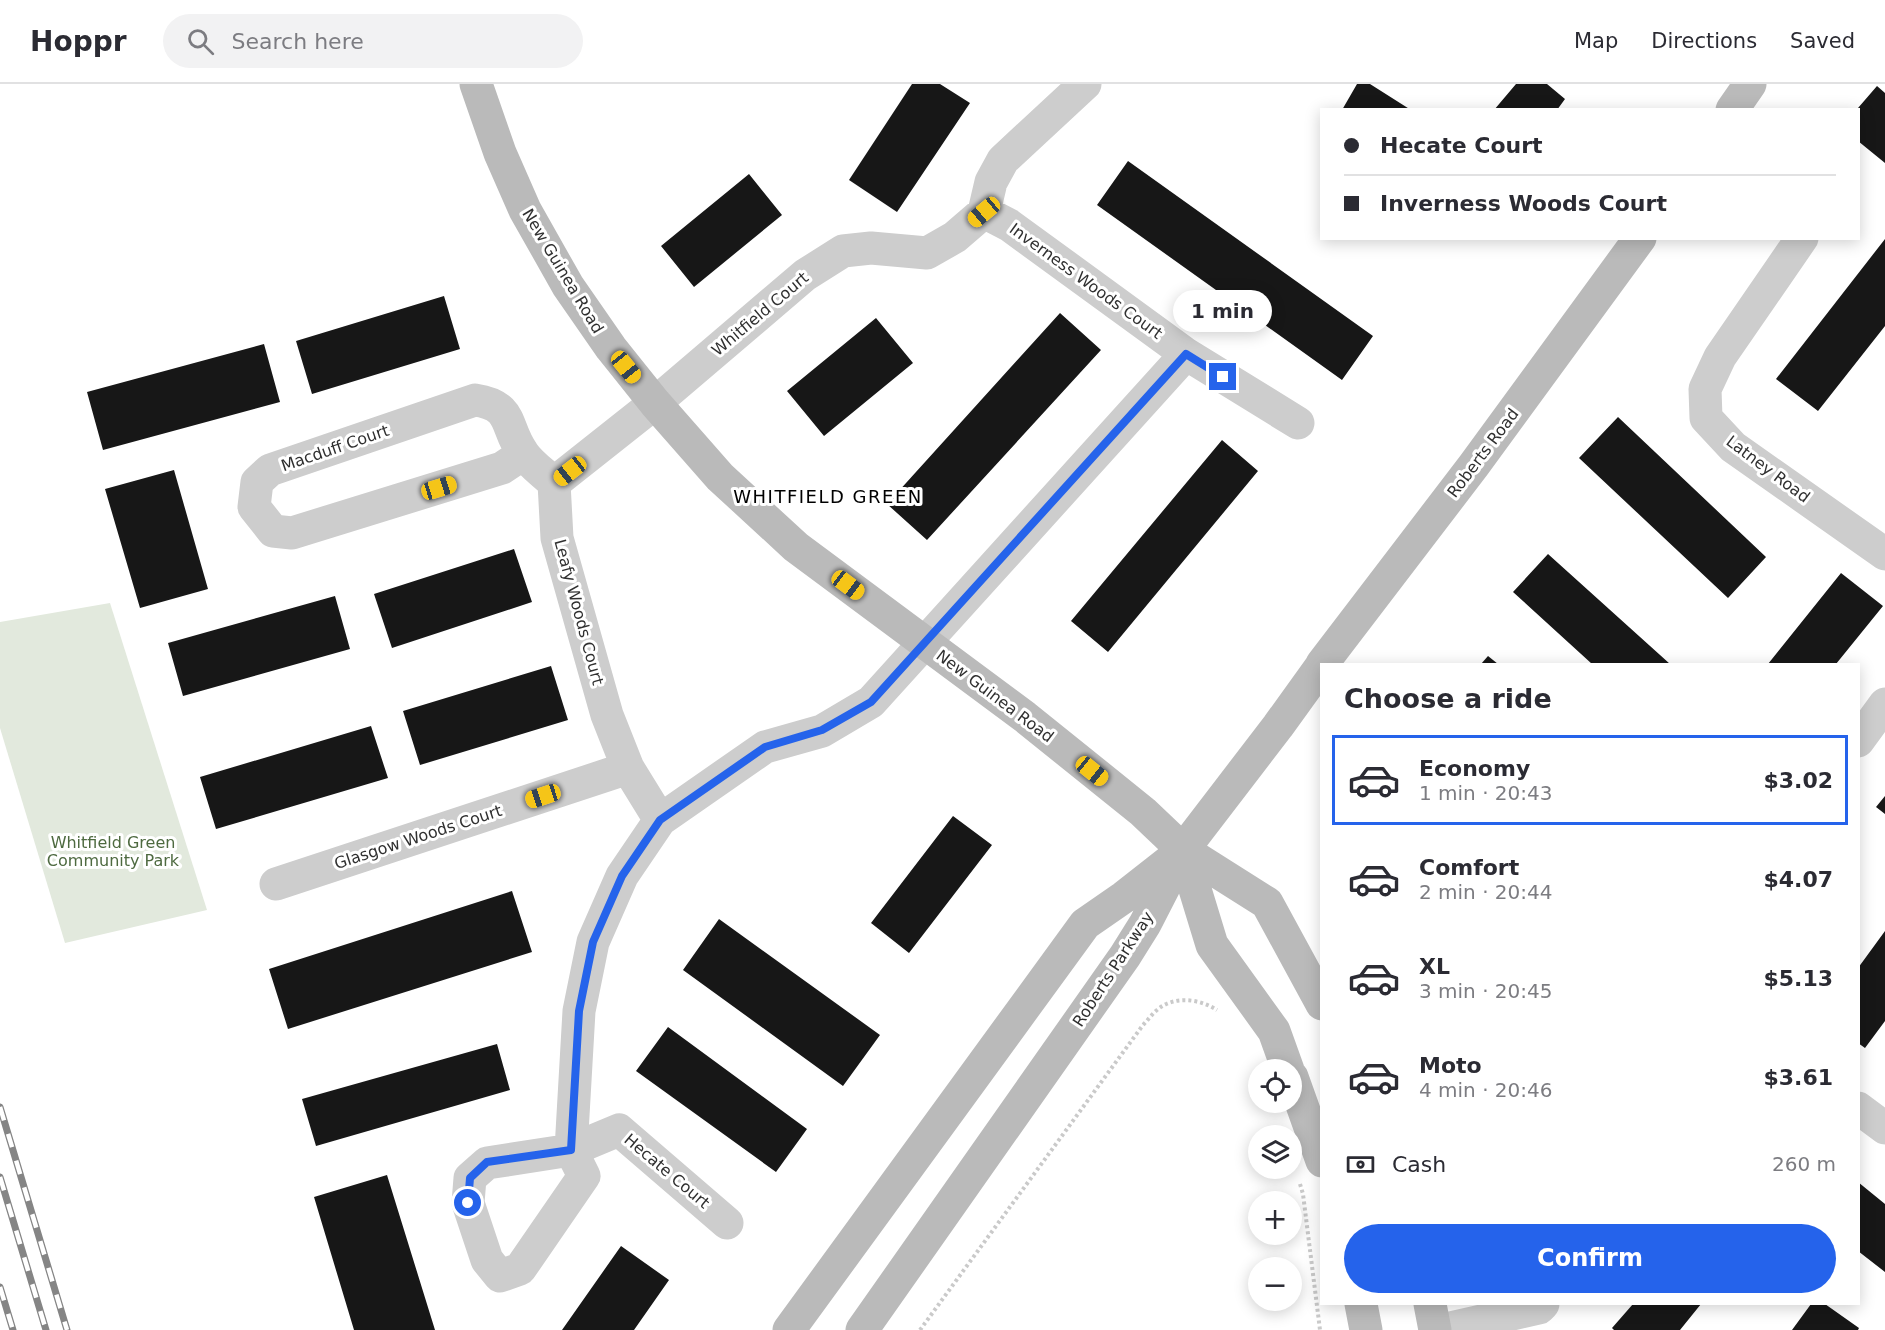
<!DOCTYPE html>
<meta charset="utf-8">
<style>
body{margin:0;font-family:"DejaVu Sans",sans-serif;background:#f2f2f3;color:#2b2b33;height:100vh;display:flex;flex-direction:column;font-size:22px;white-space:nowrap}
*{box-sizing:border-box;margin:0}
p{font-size:20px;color:#7c7c81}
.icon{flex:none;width:33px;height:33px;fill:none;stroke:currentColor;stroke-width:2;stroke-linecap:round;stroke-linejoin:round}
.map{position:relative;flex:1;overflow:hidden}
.details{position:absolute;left:1320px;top:579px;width:540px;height:642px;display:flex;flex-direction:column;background:#fff;border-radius:0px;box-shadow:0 3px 15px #0003}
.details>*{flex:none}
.top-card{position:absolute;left:1320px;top:24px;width:540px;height:132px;border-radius:0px;box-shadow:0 3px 15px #0003;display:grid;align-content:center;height:132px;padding:0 24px;background:#fff}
.tools{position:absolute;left:1248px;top:975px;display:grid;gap:12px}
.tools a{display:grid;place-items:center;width:54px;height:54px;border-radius:50%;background:#fff;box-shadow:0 3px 15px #0003;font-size:30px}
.end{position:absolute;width:27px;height:27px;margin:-14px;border:8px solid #2563eb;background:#fff;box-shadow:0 0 0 3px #fff}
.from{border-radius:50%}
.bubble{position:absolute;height:42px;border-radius:21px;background:#fff;box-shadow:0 3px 15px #0003;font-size:20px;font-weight:800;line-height:42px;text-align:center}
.car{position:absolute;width:18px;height:36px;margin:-18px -9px;border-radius:8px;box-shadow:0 0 4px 2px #0007;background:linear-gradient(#f5c518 24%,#345 0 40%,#f5c518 0 76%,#345 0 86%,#f5c518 0)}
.top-card b{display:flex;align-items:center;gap:21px;height:57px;font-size:22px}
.top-card b+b{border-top:2px solid #e1e1e2}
.top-card i{width:15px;height:15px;background:#2b2b33}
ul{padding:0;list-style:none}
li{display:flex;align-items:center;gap:18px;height:90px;margin:0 12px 9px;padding:0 12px;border:3px solid transparent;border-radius:0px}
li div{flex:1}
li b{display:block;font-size:22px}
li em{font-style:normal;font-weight:800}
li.current{border-color:#2563eb}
li>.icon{width:54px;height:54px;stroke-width:1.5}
h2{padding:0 24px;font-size:27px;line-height:72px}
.pay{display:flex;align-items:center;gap:15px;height:66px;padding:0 24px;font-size:22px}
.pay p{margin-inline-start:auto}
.primary-button{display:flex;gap:12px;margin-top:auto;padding:12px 24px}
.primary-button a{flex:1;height:69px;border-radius:36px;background:#2563eb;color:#fff;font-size:24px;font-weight:800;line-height:69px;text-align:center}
header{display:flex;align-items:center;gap:36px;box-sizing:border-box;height:84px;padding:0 30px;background:#fff;border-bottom:2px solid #e1e1e2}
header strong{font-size:28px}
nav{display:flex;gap:33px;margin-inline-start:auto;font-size:21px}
.search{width:420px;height:54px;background:#f2f2f3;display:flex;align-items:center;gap:15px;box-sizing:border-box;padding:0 21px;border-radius:33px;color:#7c7c81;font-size:22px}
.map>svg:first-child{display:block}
.green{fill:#e2e9dd}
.building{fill:#171717}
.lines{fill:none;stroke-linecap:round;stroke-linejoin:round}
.path{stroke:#cacaca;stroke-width:4;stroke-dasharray:3 3;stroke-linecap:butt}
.street{stroke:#cdcdcd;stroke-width:33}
.secondary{stroke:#bababa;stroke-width:33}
.rail-casing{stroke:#858585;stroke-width:7}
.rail{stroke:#fff;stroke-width:4.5;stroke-dasharray:14;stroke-linecap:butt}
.route{stroke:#2563eb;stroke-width:8}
.labels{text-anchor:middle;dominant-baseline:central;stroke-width:6;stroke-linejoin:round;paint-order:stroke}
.street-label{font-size:16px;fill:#303030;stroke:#fff}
.park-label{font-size:16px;fill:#4e6a40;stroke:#fff}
.neighbourhood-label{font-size:18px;letter-spacing:1.5px;fill:#000;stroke:#fff}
</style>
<header>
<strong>Hoppr</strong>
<div class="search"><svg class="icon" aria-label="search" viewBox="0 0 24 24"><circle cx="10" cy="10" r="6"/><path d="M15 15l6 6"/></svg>Search here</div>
<nav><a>Map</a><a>Directions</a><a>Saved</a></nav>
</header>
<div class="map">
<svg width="1885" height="1246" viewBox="0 0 1885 1246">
<rect width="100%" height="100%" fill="#fff"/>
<path class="green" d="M 110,519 L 207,826 L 65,859 L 0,644 L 0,538 Z"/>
<path class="building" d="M 912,0 L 940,0 L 970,19 L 897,128 L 849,96 Z
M 1357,0 L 1370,0 L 1411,26 L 1342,26 Z
M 1516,0 L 1547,0 L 1565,15 L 1557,26 L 1494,26 Z
M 1877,2 L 1885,9 L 1885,79 L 1858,57 L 1858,24 Z
M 1128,77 L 1373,252 L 1342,296 L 1097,121 Z
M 749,90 L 782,131 L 694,203 L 661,162 Z
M 1885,155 L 1885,242 L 1818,327 L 1776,295 Z
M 444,212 L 460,265 L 312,310 L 296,257 Z
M 1060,229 L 1101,266 L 927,456 L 887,420 Z
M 876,234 L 913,279 L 824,352 L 787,307 Z
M 264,260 L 280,318 L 103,366 L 87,308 Z
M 1618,333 L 1766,473 L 1728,514 L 1579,374 Z
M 1222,356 L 1258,387 L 1108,568 L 1071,537 Z
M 174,386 L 208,505 L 140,524 L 105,405 Z
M 514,465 L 532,518 L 392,564 L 374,510 Z
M 1548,470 L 1670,580 L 1592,580 L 1513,508 Z
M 1841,489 L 1883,522 L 1836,580 L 1768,580 Z
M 335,512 L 350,565 L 183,612 L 168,559 Z
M 1488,572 L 1498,580 L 1481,580 Z
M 551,582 L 568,636 L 420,681 L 403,627 Z
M 371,642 L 388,694 L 216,745 L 200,693 Z
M 1885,712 L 1885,730 L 1876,723 Z
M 953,732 L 992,761 L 909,869 L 871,839 Z
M 512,807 L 532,868 L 288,945 L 269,885 Z
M 719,835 L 880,951 L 843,1002 L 683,886 Z
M 1885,847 L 1885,937 L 1865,964 L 1858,959 L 1858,884 Z
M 668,943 L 807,1045 L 776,1088 L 636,987 Z
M 497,960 L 510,1006 L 316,1062 L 302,1015 Z
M 387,1091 L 435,1246 L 354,1246 L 314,1113 Z
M 1858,1098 L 1885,1120 L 1885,1188 L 1858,1167 Z
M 621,1162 L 669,1196 L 634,1246 L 562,1246 Z
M 1633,1220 L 1701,1220 L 1680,1246 L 1614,1246 L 1612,1244 Z
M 1811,1220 L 1825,1220 L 1859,1244 L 1858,1246 L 1792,1246 Z"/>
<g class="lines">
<path class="path" d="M 1300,1100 L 1303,1110 L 1320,1246
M 920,1246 L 1143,941 C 1148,936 1152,930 1157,926 C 1174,911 1200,915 1217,926"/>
<path class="street" d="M 984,128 L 1009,141 L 1186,270 L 1298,339
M 1802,154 L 1720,273 L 1705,305 L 1706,334 L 1733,363 L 1885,470
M 523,370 L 502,384 L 292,449 L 273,447 L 254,423 L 257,398 L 270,386 L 475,316 C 515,322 504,343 523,369 C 530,380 545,390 554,399
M 1858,657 L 1885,620
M 660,736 L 628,684 L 607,631 L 557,454 L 554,399 L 655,319 L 805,191 L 843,167 L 871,164 L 927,169 L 955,153 L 984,128 L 991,98 L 1003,76 L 1085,0
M 276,800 L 628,684
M 1858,1024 L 1885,1044
M 727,1139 L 619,1046 L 571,1066 L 487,1079 L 470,1094 L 468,1119 L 487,1176 L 500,1192 L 520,1185 L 584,1092 L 571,1066 L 579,927 L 593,858 L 622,792 L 660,736 L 673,727 L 765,663 L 822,647 L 871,618 L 1186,270
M 1441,1246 L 1539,1224 L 1543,1220"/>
<path class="secondary" d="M 476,0 L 500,69 L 525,126 L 568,202 L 611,264 L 655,319 L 720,393 L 796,463 L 1025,633 L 1143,728 L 1183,766 L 1267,819 L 1322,920
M 1732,26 L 1750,0
M 1322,580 L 1474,381 L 1640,154
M 1183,766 L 1212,861 L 1274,947 L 1288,986
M 1292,993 L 1322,1077
M 1361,1220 L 1366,1246
M 1430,1220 L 1435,1246
M 789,1246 L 1085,840 L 1124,813 L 1175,773
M 862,1246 L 1125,872 L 1145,840 L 1183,766 L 1278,642 L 1322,581"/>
<g class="rail-casing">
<path id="rail" d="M 0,1023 L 67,1246
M 0,1093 L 46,1246
M 0,1203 L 13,1246"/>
</g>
<use href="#rail" class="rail"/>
</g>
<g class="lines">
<path class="route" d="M 468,1119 L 470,1094 L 487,1078 L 571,1066 L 579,927 L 593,858 L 622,792 L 660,736 L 765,663 L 822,646 L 871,618 L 1186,270 L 1223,293"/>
</g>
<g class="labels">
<g class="street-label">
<text transform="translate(563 187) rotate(59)">New Guinea Road</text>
<text transform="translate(1086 197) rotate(36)">Inverness Woods Court</text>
<text transform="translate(760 230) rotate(-40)">Whitfield Court</text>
<text transform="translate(335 364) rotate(-19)">Macduff Court</text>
<text transform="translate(1483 369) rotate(-53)">Roberts Road</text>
<text transform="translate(1768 385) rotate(37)">Latney Road</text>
<text transform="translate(579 528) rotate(75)">Leafy Woods Court</text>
<text transform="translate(995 612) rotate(37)">New Guinea Road</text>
<text transform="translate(418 753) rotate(-18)">Glasgow Woods Court</text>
<text transform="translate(1113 885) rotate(-57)">Roberts Parkway</text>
<text transform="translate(667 1087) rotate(40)">Hecate Court</text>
</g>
<g class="park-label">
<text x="113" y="758">Whitfield Green<tspan x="113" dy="18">Community Park</tspan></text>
</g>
<g class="neighbourhood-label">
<text x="828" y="412">WHITFIELD GREEN</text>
</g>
</g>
</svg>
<div class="tools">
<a><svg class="icon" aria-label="locate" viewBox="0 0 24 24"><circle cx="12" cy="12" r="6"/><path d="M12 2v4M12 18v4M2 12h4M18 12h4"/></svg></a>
<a><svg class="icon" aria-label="layers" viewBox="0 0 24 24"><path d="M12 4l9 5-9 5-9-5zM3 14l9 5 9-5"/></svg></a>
<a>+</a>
<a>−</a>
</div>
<i class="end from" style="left:468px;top:1119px"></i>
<i class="end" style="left:1223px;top:293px"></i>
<div class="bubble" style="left:1173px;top:206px;width:99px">1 min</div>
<i class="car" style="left:984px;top:128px;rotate:230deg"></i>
<i class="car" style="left:626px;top:283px;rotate:141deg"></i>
<i class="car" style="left:570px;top:387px;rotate:232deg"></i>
<i class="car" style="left:439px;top:404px;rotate:73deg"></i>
<i class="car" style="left:848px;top:501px;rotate:127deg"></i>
<i class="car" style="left:1092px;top:687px;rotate:129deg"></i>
<i class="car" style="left:543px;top:712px;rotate:252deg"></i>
<div class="top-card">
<b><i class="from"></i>Hecate Court</b>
<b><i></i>Inverness Woods Court</b>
</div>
<section class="details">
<h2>Choose a ride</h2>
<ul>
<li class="current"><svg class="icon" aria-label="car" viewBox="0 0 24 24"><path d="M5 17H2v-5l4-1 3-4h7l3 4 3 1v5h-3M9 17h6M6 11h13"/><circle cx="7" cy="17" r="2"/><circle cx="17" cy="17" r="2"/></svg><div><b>Economy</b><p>1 min · 20:43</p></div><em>$3.02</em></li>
<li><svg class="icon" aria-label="car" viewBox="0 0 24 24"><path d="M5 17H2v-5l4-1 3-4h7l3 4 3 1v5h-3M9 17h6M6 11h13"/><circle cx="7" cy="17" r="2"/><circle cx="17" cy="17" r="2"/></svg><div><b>Comfort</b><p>2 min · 20:44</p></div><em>$4.07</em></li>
<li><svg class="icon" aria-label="car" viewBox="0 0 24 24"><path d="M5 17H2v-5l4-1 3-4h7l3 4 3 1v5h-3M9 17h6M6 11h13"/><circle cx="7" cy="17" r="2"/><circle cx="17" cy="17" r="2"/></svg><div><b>XL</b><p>3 min · 20:45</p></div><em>$5.13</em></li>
<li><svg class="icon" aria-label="car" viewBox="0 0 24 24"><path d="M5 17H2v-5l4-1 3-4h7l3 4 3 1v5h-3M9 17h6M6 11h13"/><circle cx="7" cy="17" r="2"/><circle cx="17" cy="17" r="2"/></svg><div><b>Moto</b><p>4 min · 20:46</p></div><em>$3.61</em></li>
</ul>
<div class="pay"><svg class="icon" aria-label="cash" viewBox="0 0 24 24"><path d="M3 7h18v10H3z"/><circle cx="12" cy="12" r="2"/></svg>Cash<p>260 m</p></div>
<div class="primary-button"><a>Confirm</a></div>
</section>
</div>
